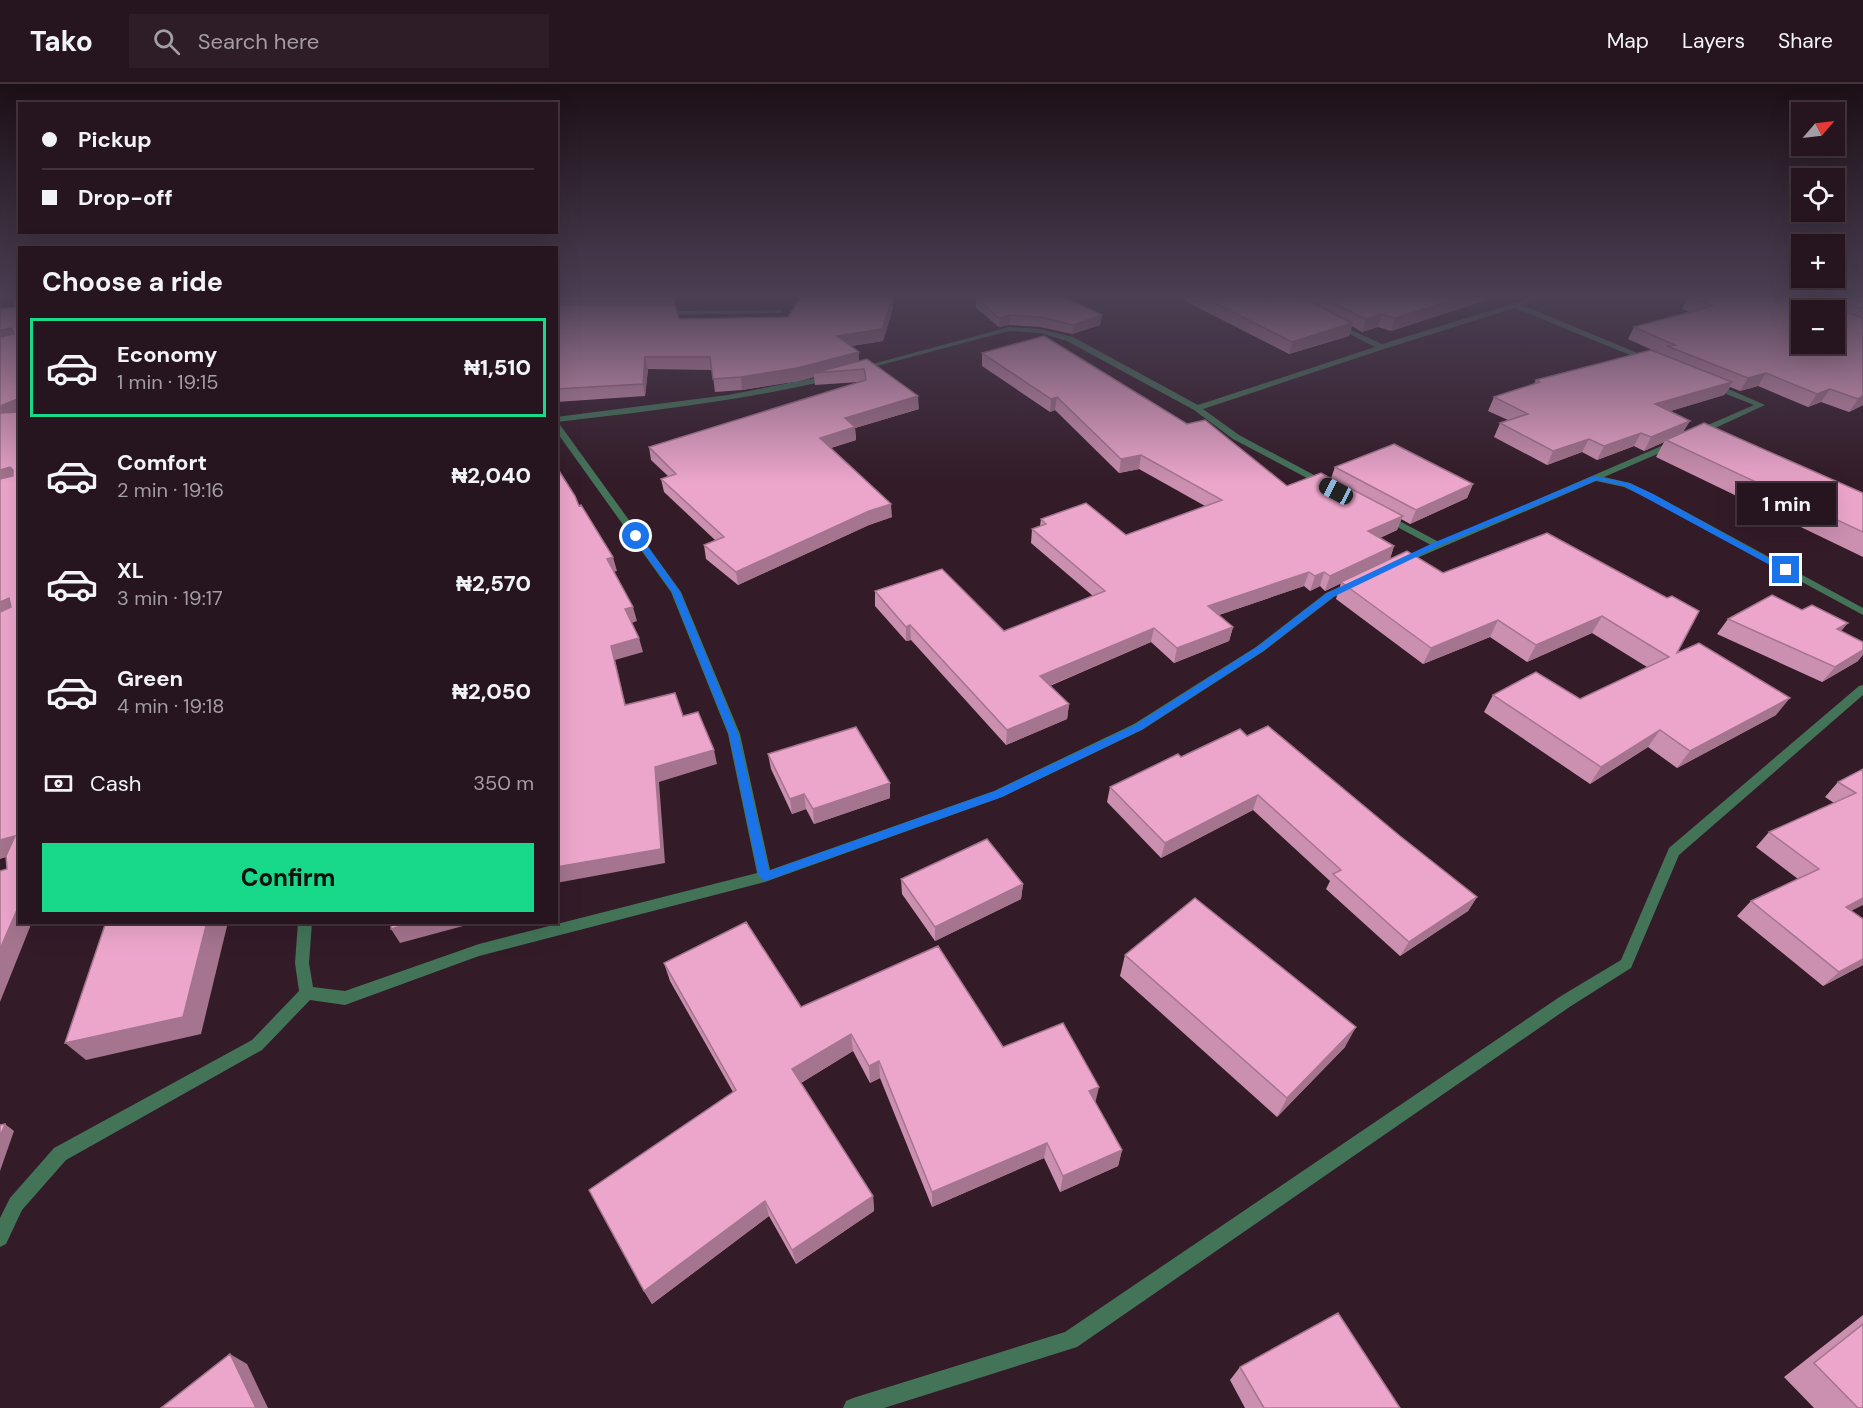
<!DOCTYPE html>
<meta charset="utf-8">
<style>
body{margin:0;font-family:"DM Sans",sans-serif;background:#2e1d27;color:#f1f3f6;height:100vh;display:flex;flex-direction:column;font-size:22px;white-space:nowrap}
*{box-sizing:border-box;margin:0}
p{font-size:20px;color:#a49ea4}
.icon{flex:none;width:33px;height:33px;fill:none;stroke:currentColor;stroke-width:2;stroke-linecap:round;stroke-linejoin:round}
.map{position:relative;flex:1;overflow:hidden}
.drawer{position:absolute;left:18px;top:162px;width:540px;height:678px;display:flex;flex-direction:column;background:#26141e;border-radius:0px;box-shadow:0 6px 24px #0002,0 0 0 2px #42333c}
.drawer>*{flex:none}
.guide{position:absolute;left:18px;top:18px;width:540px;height:132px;border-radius:0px;box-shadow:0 6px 24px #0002,0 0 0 2px #42333c;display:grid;align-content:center;height:132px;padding:0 24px;background:#26141e}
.needle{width:39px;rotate:62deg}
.controls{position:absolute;left:1791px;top:18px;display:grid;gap:12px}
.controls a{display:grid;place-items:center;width:54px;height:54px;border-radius:0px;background:#26141e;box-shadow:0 6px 24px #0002,0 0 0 2px #42333c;font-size:30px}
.end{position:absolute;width:27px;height:27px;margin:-14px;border:8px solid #1a73e8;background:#fff;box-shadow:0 0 0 3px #fff}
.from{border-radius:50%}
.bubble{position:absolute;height:42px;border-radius:0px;background:#26141e;box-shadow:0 6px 24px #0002,0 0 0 2px #42333c;font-size:20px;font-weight:800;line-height:42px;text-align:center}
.car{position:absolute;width:18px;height:36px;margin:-18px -9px;border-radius:8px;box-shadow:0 0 4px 2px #0007;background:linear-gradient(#222 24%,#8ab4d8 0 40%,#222 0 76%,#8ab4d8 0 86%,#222 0)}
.guide b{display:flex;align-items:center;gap:21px;height:57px;font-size:22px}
.guide b+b{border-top:2px solid #42333c}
.guide i{width:15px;height:15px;background:#f1f3f6}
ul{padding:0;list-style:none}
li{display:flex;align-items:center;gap:18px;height:99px;margin:0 12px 9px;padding:0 12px;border:3px solid transparent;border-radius:0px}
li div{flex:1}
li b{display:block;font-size:22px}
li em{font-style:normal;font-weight:800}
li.on{border-color:#18d989}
li>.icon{width:54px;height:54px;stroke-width:1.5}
h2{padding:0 24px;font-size:27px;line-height:72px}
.pay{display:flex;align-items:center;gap:15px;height:66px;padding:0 24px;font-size:22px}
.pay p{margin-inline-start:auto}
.cta{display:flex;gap:12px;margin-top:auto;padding:12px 24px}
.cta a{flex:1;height:69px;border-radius:0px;background:#18d989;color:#111;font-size:24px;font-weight:800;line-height:69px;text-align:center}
header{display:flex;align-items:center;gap:36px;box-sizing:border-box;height:84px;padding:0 30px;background:#26141e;border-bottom:2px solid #42333c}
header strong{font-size:28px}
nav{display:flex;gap:33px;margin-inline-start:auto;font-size:21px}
.search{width:420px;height:54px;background:#2e1d27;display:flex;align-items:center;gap:15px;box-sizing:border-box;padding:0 21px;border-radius:0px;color:#a49ea4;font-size:22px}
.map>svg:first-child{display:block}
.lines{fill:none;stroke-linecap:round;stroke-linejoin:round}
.street{fill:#437458;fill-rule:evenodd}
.wall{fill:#cb8faf}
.shaded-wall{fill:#a5748e}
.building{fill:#eca6cb;stroke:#a5748e;stroke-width:1.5;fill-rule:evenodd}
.route{fill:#1a73e8}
</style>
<header>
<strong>Tako</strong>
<div class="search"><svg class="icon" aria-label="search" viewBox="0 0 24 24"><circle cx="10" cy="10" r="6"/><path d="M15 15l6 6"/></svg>Search here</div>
<nav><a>Map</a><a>Layers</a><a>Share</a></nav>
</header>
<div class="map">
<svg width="1863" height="1324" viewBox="0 0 1863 1324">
<rect width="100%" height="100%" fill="#331b28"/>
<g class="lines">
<path class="street" d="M 1535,213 L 1545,213 L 1522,221 L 1654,276 L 1647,278 L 1515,224 L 1384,265 L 1203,325 L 1239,351 L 1327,398 L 1328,400 L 1324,403 L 1233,355 L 1194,326 L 1067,257 L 1040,249 L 1009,247 L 862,286 L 858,284 L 1009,243 L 1040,245 L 1073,253 L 1198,321 L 1375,263 L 1334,242 L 1334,240 L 1338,240 L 1382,260 Z
M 780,226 L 783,228 L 782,229 L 663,231 L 660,229 L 663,227 Z
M 830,291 L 834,293 L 833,295 C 742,317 650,327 558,338 L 681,508 L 740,650 L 770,786 L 994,707 L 1134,640 L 1256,563 L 1326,509 L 1348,499 L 1352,498 L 1357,501 L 1334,513 L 1264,567 L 1142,646 L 1002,713 L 765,798 L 479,872 L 345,921 L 310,916 L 262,966 L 66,1076 L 22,1126 L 6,1160 L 0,1163 L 0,1134 L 10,1114 L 54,1064 L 252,956 L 299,907 L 295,879 L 298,838 L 312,838 L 309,879 L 313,903 L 345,907 L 479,860 L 757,789 L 728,650 L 671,508 L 556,347 L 556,333 L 728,311 Z
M 1711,300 L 1717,300 L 1765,321 L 1700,351 L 1694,351 L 1694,347 L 1754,321 L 1711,304 Z
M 1673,357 L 1676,358 L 1676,362 L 1604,393 L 1630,399 L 1653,410 L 1863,524 L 1863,531 L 1647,414 L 1624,403 L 1596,397 L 1403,480 L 1400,481 L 1395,478 L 1431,461 L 1384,436 L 1384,432 L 1390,432 L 1439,458 Z
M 1863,601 L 1863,611 L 1679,771 L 1631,884 L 1571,922 L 1077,1263 L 884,1324 L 843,1324 L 846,1317 L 853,1314 L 1065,1248 L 1561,912 L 1621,876 L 1669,764 L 1859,602 Z"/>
</g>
<path class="wall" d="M 556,213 L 673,213 L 679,235 L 788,233 L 893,224 L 883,257 L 851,262 L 859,277 L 919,325 L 855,344 L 856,356 L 831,364 L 892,433 L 869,441 L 738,501 L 706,475 L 704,461 L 715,456 L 664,408 L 661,395 L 668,392 L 651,376 L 649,363 L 859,298 L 815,301 L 814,293 L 799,297 L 742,306 L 715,308 L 712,286 L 648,285 L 645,312 L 556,318 Z
M 1186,213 L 1496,213 L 1391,247 L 1378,243 L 1362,248 L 1352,242 L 1349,252 L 1289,270 L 1185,217 Z
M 1688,213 L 1863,213 L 1863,321 L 1849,328 L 1821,318 L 1808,323 L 1758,302 L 1740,307 L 1730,303 L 1724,311 L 1670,327 L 1684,348 L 1863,409 L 1863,473 L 1656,373 L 1664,358 L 1644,367 L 1634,362 L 1597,376 L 1582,368 L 1547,381 L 1494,353 L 1500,339 L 1508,336 L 1488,327 L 1494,313 L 1534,300 L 1536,296 L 1663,271 L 1628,255 L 1634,243 L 1690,228 L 1682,225 Z
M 976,214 L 1102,231 L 1100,241 L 1072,250 L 1040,243 L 1009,241 L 999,243 L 976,224 Z
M 982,269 L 1287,402 L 1331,394 L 1335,383 L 1473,400 L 1467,414 L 1410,440 L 1401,435 L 1397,446 L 1380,454 L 1394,462 L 1390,475 L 1443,489 L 1547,449 L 1677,569 L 1776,631 L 1677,684 L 1648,663 L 1590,700 L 1484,628 L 1493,611 L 1580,615 L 1647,583 L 1592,549 L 1527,578 L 1490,553 L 1423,580 L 1336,515 L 1341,499 L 1325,507 L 1320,502 L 1310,507 L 1304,502 L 1219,531 L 1233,543 L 1229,557 L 1174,579 L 1151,558 L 1050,602 L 1069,620 L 1067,635 L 1006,661 L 911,556 L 906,557 L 875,522 L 875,507 L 1004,547 L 1093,512 L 1031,459 L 1032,445 L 1040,442 L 1041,435 L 1126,451 L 1205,422 L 1139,385 L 1119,389 L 1055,326 L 1050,328 L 982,282 Z
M 1728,535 L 1841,547 L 1858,577 L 1822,598 L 1717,550 Z
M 1247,652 L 1400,752 L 1477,813 L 1468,827 L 1400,872 L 1326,805 L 1330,797 L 1253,726 L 1161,774 L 1107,718 L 1110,703 L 1181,673 Z
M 768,670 L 890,714 L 814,740 L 806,725 L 792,730 L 771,685 Z
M 1863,685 L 1851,827 L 1863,881 L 1823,902 L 1737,832 L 1751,817 L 1798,795 L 1756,763 L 1769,748 L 1834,719 L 1825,713 L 1838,698 Z
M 901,795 L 1023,800 L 1021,815 L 935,857 L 902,810 Z
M 1125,871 L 1345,963 L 1277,1033 L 1120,892 Z
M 664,879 L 801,923 L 1003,963 L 1095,1018 L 1122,1066 L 1118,1082 L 1060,1108 L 1044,1074 L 932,1123 L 880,994 L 870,999 L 853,967 L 801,999 L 873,1112 L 874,1127 L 796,1180 L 769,1132 L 652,1220 L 644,1207 L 733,1008 L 670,897 Z
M 1863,1231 L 1863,1324 L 1814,1324 L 1784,1293 Z
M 1240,1283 L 1400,1324 L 1245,1324 L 1230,1296 Z"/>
<path class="shaded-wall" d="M 893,213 L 893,224 L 883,257 L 838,264 L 837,252 Z
M 1463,213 L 1496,213 L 1391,247 L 1395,234 Z
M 1382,230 L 1378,243 L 1362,248 L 1366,235 Z
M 1010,231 L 1009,241 L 999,243 L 999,234 Z
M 1102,231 L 1100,241 L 1072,250 L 1073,241 Z
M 1352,239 L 1349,252 L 1289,270 L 1292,258 Z
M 12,244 L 20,256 L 0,259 L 0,246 Z
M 859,268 L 859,281 L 814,289 L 814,293 L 799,297 L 742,306 L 741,293 Z
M 645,273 L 648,285 L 645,312 L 643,300 Z
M 1766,289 L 1758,302 L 1740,307 L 1748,294 Z
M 1732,298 L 1724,311 L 1648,334 L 1655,320 Z
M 1830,305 L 1821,318 L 1808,323 L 1817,310 Z
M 918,312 L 919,325 L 855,344 L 856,356 L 821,367 L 820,354 L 845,334 Z
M 1863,312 L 1863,321 L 1849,328 L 1858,315 Z
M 1057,313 L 1055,326 L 1050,328 L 1051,315 Z
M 20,314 L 20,330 L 0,338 L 0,322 Z
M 1690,337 L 1682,350 L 1666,356 L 1664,358 L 1644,367 L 1651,353 Z
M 1641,349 L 1634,362 L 1597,376 L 1604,362 Z
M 1589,355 L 1582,368 L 1547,381 L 1553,367 Z
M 1141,371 L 1139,385 L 1119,389 L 1121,375 Z
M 10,383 L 20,397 L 0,401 L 0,386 Z
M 1473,400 L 1467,414 L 1410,440 L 1416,426 Z
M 891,420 L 892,433 L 869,441 L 738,501 L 736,488 L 869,427 Z
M 1403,432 L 1397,446 L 1363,461 L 1368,447 Z
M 1394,462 L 1389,477 L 1325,507 L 1330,492 Z
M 613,473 L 617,487 L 610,489 L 607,475 Z
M 1309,488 L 1304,502 L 1204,536 L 1208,522 Z
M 1324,488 L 1320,502 L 1310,507 L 1315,492 Z
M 9,514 L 20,527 L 0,538 L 0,518 Z
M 633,523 L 637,537 L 629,540 L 625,525 Z
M 1602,532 L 1592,549 L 1527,578 L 1536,561 Z
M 1498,536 L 1490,553 L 1423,580 L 1431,564 Z
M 1848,539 L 1836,553 L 1837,545 Z
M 910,541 L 911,556 L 906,557 L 906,543 Z
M 1233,543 L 1229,557 L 1174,579 L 1177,564 Z
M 1154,544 L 1151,558 L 1039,606 L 1040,592 Z
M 639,554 L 643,568 L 615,576 L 629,636 L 611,562 Z
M 1863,566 L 1863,571 L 1858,577 L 1822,598 L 1835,583 Z
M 1790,614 L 1776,631 L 1677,684 L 1690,667 Z
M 1069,620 L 1067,635 L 1006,661 L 1007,646 Z
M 1660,646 L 1648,663 L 1590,700 L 1601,683 Z
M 714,666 L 717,680 L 659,698 L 665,779 L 556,799 L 556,783 L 655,683 Z
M 890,699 L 890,714 L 814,740 L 813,725 Z
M 804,710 L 806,725 L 792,730 L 790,715 Z
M 1258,711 L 1253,726 L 1161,774 L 1165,759 Z
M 15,752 L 20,769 L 0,775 L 0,756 Z
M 1023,800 L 1021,815 L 935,857 L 935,843 Z
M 1477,813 L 1468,827 L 1400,872 L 1409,858 Z
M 1863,814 L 1863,821 L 1831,837 L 1846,823 Z
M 20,819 L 20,838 L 32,838 L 0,918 L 0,865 Z
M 207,838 L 228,838 L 201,950 L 86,976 L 65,959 Z
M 415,838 L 478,838 L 400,859 L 391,845 Z
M 1863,875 L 1863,881 L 1823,902 L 1839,888 Z
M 1356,943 L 1345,963 L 1277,1033 L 1287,1014 Z
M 851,950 L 853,967 L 796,1002 L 792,985 Z
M 879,977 L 880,994 L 870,999 L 869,982 Z
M 1099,1003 L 1095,1020 L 1089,1007 Z
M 5,1040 L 14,1047 L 0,1087 L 0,1053 Z
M 1047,1059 L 1044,1074 L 932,1123 L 932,1108 Z
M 1122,1066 L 1118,1082 L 1060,1108 L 1063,1092 Z
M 873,1112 L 874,1127 L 796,1180 L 792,1166 Z
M 765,1117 L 769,1132 L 652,1220 L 644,1207 Z
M 230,1270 L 247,1280 L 268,1324 L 256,1324 Z"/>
<path class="building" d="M 15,213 L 20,213 L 20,314 L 0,322 L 0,253 L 14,250 L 12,244 L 0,246 L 0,225 L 15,223 Z
M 801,213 L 893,213 L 882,245 L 837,252 L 859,268 L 797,284 L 741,293 L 713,295 L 710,273 L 645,273 L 643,300 L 556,305 L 556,221 L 675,221 L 679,235 L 788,233 Z
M 982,213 L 1065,213 L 1102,231 L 1073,241 L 1041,233 L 1010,231 L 999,234 L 976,214 Z
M 1203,213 L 1301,213 L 1352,239 L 1292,258 Z
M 1321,213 L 1463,213 L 1395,234 L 1382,230 L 1366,235 Z
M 1688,213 L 1802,213 L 1811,216 L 1820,216 L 1822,213 L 1863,213 L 1863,225 L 1842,219 L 1839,221 L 1840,226 L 1863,234 L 1863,312 L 1858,315 L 1830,305 L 1817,310 L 1766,289 L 1748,294 L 1667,262 L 1675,261 L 1634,243 L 1713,222 ZM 1802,226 L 1834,226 L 1834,260 L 1802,260 Z
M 1044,252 L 1187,340 L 1205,336 L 1287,402 L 1321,389 L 1403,432 L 1368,447 L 1394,462 L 1330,492 L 1324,488 L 1315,492 L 1309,488 L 1208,522 L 1233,543 L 1177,564 L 1154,544 L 1040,592 L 1069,620 L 1007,646 L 910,541 L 906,543 L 875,507 L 942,485 L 1004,547 L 1105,507 L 1032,445 L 1046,440 L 1041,435 L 1086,419 L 1126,451 L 1222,416 L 1141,371 L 1121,375 L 1057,313 L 1051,315 L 982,269 Z
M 1651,266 L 1732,298 L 1655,320 L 1690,337 L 1651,353 L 1641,349 L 1604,362 L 1589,355 L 1553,367 L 1500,339 L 1528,330 L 1494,313 L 1540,298 L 1536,296 Z
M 867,275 L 918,312 L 845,334 L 855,343 L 820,354 L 891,420 L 869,427 L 736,488 L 704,461 L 724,453 L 661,395 L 676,390 L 649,363 L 866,296 L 864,285 L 814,289 Z
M 20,328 L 20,819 L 0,865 L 0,787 L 7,785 L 6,772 L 15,752 L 0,756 L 0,528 L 11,523 L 9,514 L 0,518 L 0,395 L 13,392 L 13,386 L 10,383 L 0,386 L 0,329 Z
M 1704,339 L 1863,409 L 1863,448 L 1666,356 Z
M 1394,360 L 1473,400 L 1416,426 L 1335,383 Z
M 556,382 L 575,412 L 579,422 L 581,421 L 613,473 L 607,475 L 633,523 L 625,525 L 639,554 L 611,562 L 625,621 L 675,609 L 683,632 L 698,628 L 714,666 L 655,683 L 661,765 L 556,783 Z
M 1547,449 L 1667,514 L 1672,512 L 1699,527 L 1677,569 L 1699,559 L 1790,614 L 1690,667 L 1660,646 L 1601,683 L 1493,611 L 1536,588 L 1580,615 L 1669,573 L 1602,532 L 1536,561 L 1498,536 L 1431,564 L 1341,498 L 1407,467 L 1443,489 Z
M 1772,511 L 1802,526 L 1812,521 L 1848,539 L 1837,545 L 1863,558 L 1863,566 L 1835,583 L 1728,535 Z
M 1268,642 L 1400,752 L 1477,813 L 1409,858 L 1333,790 L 1341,786 L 1258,711 L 1165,759 L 1110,703 L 1178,670 L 1181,673 L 1240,645 L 1247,652 Z
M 856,643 L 890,699 L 813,725 L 804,710 L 790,715 L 768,670 Z
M 1863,685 L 1863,814 L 1846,823 L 1863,835 L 1863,875 L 1839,888 L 1751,817 L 1819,785 L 1769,748 L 1856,709 L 1838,698 Z
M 987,755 L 1023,800 L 935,843 L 901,795 Z
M 1195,814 L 1356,943 L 1287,1014 L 1125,871 Z
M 106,838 L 207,838 L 183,933 L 65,959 Z
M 391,838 L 415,838 L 391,845 Z
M 746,838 L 801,923 L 938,862 L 1003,963 L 1063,939 L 1099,1003 L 1089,1007 L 1122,1066 L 1063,1092 L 1047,1059 L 932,1108 L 879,977 L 869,982 L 851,950 L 792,985 L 873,1112 L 792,1166 L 765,1117 L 644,1207 L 589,1106 L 736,1006 L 664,879 Z
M 5,1040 L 0,1053 L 0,1041 Z
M 1338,1229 L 1400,1324 L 1264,1324 L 1240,1283 Z
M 1863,1240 L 1863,1324 L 1858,1324 L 1814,1279 Z
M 230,1270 L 256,1324 L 161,1324 Z"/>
<linearGradient id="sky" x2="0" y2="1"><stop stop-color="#1c0f16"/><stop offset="0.53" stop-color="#4a3f53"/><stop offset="1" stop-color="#4a3f53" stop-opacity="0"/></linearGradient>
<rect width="1863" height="399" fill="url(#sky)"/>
<path class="route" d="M 1594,392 L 1629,399 L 1653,410 L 1790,486 L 1783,488 L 1624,402 L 1597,396 L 1439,462 L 1333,513 L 1263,567 L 1141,646 L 1002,713 L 765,797 L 759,793 L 729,650 L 672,508 L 632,452 L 639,450 L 680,508 L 738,650 L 769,787 L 995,707 L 1135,641 L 1257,563 L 1327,509 L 1433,459 Z"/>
</svg>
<div class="controls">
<a><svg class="needle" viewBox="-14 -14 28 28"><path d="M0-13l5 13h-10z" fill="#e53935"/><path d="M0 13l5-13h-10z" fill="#a49ea4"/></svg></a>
<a><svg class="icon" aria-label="locate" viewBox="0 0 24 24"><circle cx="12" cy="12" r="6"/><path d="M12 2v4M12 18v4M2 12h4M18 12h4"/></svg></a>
<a>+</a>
<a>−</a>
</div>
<i class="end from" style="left:636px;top:452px"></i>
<i class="end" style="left:1786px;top:486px"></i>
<div class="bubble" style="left:1737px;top:399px;width:99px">1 min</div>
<i class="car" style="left:1336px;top:407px;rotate:298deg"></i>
<div class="guide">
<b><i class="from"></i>Pickup</b>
<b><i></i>Drop-off</b>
</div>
<section class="drawer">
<h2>Choose a ride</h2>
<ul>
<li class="on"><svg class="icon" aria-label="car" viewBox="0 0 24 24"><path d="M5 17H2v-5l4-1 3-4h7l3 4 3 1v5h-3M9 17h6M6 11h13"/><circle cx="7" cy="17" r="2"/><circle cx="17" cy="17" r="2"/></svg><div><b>Economy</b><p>1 min · 19:15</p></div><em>₦1,510</em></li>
<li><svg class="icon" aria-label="car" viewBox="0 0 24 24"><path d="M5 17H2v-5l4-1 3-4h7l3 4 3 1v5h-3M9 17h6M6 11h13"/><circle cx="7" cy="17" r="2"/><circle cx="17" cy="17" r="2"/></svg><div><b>Comfort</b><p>2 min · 19:16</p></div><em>₦2,040</em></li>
<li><svg class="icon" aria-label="car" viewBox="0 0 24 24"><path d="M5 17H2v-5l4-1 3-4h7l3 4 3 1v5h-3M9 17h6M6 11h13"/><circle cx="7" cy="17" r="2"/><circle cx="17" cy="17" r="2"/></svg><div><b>XL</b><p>3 min · 19:17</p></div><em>₦2,570</em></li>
<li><svg class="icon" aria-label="car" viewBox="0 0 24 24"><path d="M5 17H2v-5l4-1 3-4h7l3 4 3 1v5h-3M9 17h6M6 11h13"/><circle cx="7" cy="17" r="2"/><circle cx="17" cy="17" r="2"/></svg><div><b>Green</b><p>4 min · 19:18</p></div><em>₦2,050</em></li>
</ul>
<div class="pay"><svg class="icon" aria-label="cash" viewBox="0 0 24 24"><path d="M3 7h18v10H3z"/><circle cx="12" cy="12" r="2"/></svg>Cash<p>350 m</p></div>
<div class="cta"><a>Confirm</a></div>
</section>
</div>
